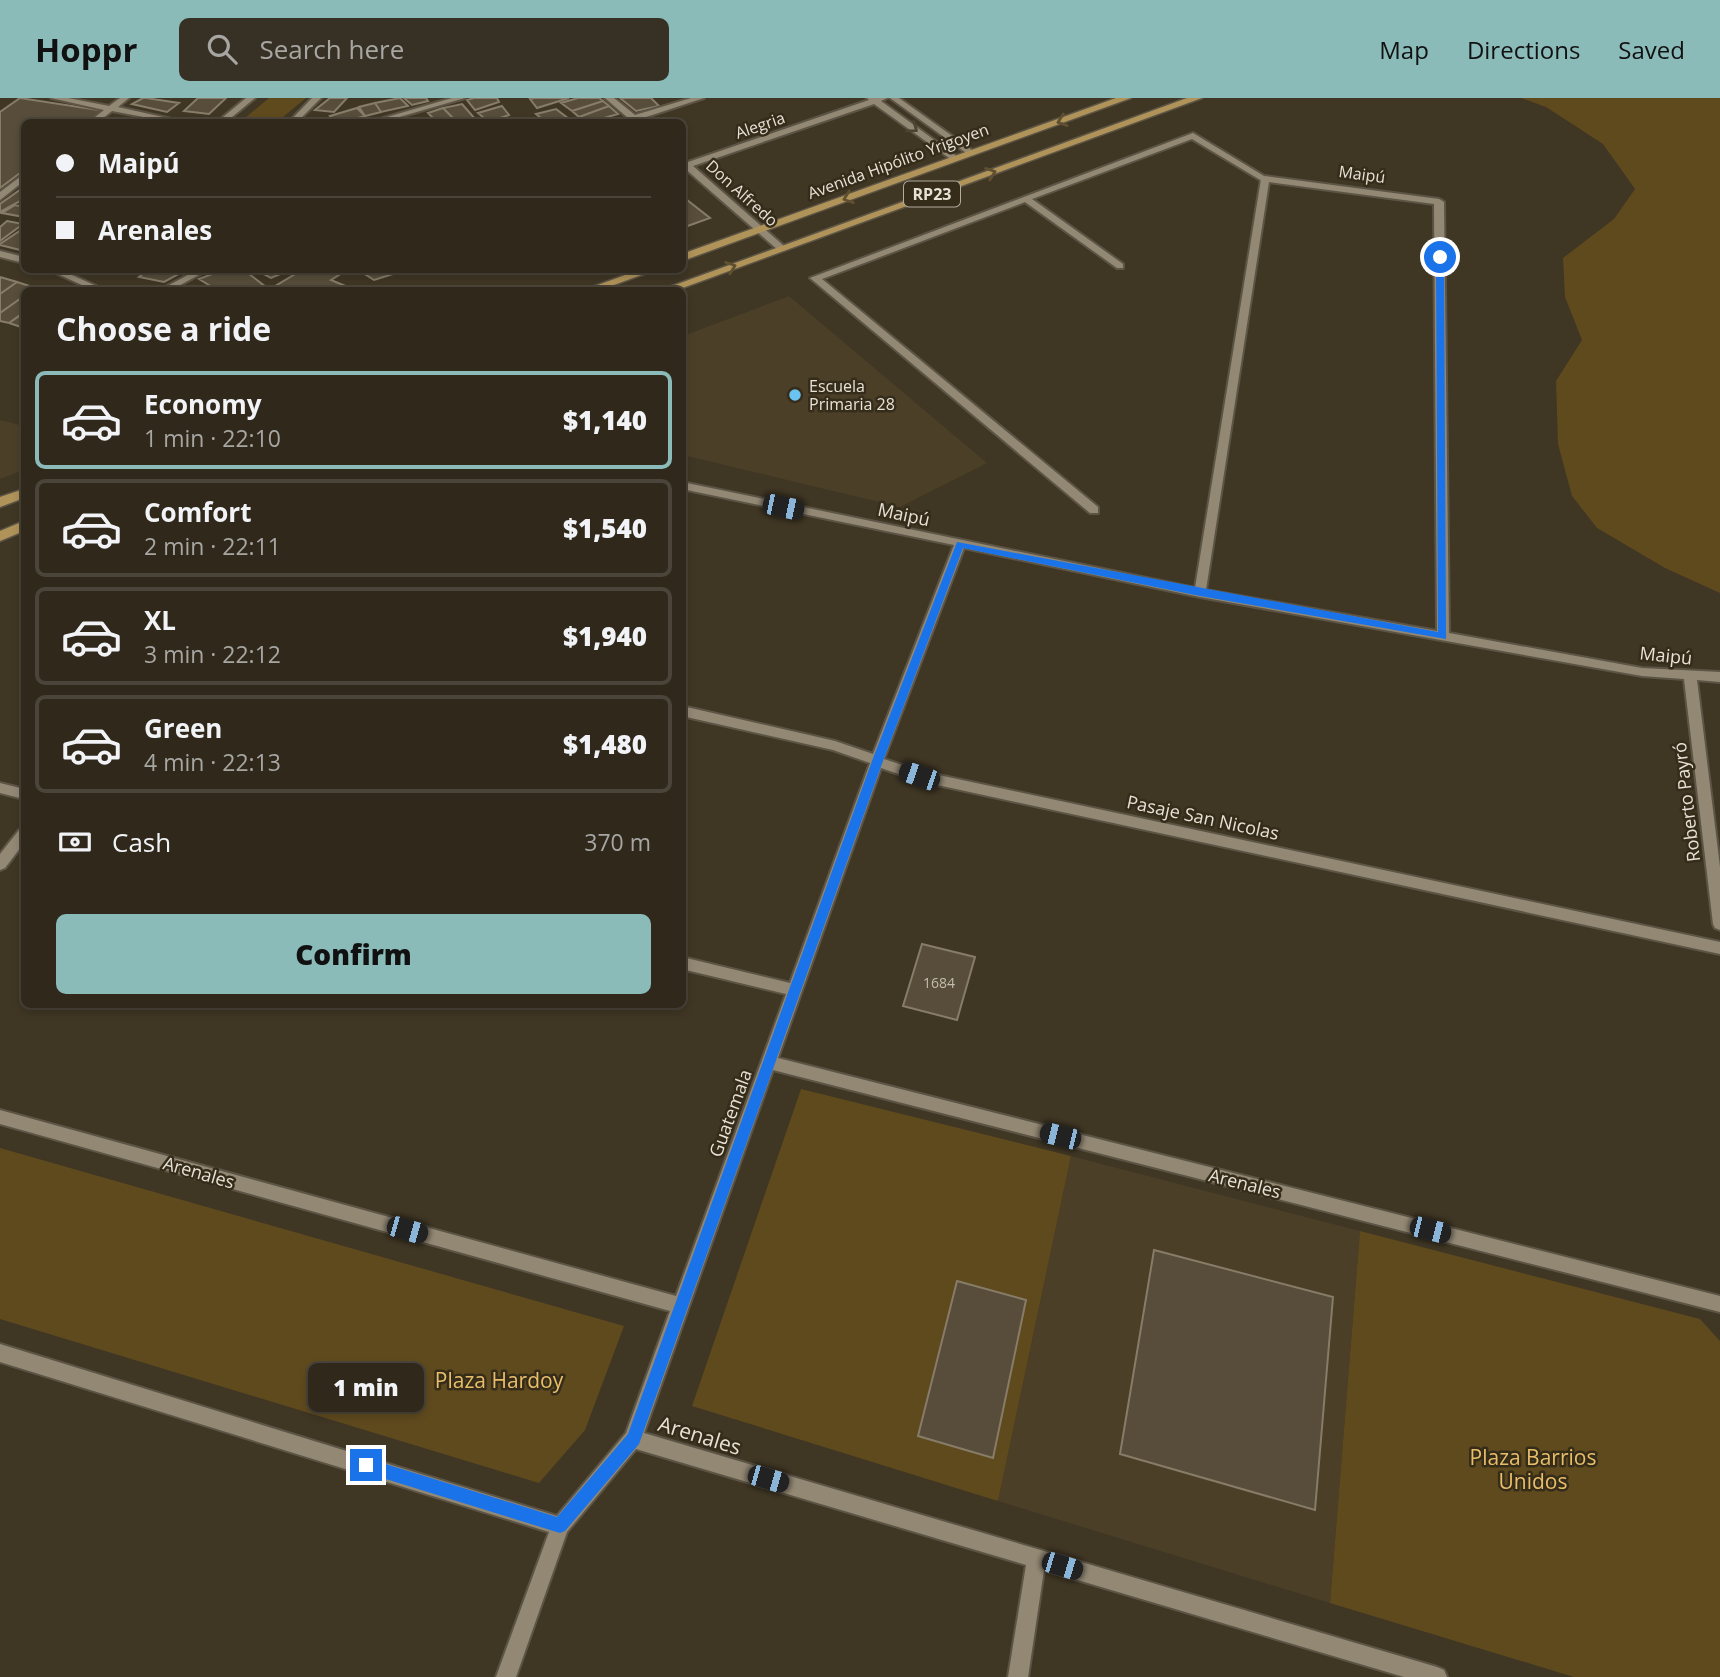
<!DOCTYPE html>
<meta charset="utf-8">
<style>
body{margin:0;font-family:"Open Sans",sans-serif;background:#373024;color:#f1f3f6;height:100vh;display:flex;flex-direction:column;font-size:26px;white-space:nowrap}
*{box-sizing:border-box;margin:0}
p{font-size:23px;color:#a7a6a3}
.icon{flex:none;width:38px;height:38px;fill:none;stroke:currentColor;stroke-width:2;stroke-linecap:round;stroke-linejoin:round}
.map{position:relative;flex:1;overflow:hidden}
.panel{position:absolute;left:21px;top:189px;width:665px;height:721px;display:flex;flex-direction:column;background:#2f281b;border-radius:10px;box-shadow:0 4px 10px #0003,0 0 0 2px #4a443a}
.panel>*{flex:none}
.top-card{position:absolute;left:21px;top:21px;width:665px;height:154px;border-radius:10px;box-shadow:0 4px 10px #0003,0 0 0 2px #4a443a;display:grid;align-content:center;height:154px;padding:0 35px;background:#2f281b}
.end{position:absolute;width:32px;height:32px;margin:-16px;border:9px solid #1a73e8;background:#fff;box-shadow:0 0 0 4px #fff}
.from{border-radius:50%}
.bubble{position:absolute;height:49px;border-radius:10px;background:#2f281b;box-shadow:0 4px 10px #0003,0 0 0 2px #4a443a;font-size:23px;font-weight:800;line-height:49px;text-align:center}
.car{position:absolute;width:21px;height:42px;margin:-21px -10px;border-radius:9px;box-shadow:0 0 5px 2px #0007;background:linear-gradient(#222 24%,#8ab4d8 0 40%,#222 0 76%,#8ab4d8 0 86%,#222 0)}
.top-card b{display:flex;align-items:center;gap:24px;height:66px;font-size:26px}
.top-card b+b{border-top:2px solid #4a443a}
.top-card i{width:18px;height:18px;background:#f1f3f6}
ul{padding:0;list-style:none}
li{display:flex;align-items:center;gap:21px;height:98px;margin:0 14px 10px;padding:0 21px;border:4px solid #4a443a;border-radius:10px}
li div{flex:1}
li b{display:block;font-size:26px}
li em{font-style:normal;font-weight:800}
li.current{border-color:#8bbbb9}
li>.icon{width:63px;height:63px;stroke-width:1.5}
h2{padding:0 35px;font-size:32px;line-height:84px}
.pay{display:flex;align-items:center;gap:18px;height:77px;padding:0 35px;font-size:26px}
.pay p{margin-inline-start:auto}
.cta{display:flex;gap:14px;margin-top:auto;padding:14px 35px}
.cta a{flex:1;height:80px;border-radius:10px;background:#8bbbb9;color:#111;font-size:28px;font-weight:800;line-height:80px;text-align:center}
header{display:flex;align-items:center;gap:42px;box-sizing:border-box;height:98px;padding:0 35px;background:#8bbbb9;color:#111}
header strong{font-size:33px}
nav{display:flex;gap:38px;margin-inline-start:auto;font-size:24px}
.search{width:490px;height:63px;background:#373024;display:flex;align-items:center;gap:18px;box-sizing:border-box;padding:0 24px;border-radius:10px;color:#a7a6a3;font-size:26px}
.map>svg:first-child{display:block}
.built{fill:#4b3f28}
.green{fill:#5f4a1e}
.building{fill:#574d3a;stroke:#877c68;stroke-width:2}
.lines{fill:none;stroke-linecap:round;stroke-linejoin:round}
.lane-casing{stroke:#5c5445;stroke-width:4}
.street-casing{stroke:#5c5445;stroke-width:4}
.primary-casing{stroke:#5c5445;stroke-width:3}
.lane{fill:#938874;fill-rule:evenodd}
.street{fill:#938874;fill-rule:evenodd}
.primary{fill:#b09358;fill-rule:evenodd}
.oneway{stroke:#605030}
.oneway2{stroke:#4c4330}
.route{fill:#1a73e8}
.poi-dot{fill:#6ac3f1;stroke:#352c1a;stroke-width:2.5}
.labels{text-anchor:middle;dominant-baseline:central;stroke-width:5;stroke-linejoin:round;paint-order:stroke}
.number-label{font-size:14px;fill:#c3bcaf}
.far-street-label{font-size:16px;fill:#e7e1d6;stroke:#352c1a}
.shield{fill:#352c1a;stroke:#b2ab9e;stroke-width:2}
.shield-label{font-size:16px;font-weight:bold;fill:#e7e1d6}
.far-poi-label{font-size:16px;fill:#e7e1d6;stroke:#352c1a;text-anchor:start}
.street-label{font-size:18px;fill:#e7e1d6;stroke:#352c1a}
.near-park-label{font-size:21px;fill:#e9be68;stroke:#352c1a}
.near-street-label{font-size:21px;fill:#e7e1d6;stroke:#352c1a}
</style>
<header>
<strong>Hoppr</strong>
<div class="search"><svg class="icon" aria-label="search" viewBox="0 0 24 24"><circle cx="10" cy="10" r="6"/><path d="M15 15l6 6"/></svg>Search here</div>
<nav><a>Map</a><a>Directions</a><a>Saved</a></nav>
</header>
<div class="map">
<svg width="1720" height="1579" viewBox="0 0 1720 1579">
<rect width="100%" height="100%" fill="#3f3624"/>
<path class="built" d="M 789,198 L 987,365 L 900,409 L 683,357 L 683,238 Z
M 0,322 L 24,328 L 24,372 L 0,381 Z
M 1071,1058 L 1360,1133 L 1330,1505 L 998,1403 Z"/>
<path class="green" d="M 269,0 L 306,0 L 277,24 L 245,24 L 246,19 Z
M 1521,0 L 1720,0 L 1720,495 L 1665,470 L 1597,430 L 1572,398 L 1558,346 L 1556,283 L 1582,242 L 1565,199 L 1563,160 L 1614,121 L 1635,91 L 1603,46 L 1546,9 Z
M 801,991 L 1071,1058 L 998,1403 L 692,1308 Z
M 0,1050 L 624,1228 L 585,1332 L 539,1385 L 0,1221 Z
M 1360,1133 L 1700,1221 L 1720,1243 L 1720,1579 L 1574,1579 L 1330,1505 Z"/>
<path class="building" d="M 20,0 L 105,13 L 89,24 L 24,24 L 24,72 L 0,90 L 0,14 Z
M 143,0 L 146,0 L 179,5 L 167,14 L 132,6 Z
M 198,0 L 226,0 L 209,16 L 184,13 Z
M 330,0 L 347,0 L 334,14 L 315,12 Z
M 400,0 L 408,8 L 381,14 L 375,5 Z
M 404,0 L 426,0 L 428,3 L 412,7 Z
M 474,0 L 497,0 L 499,4 L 475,12 L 467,2 Z
M 535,0 L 569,0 L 537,10 L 530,1 Z
M 578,0 L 599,0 L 603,3 L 572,13 L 561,5 Z
M 620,0 L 651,0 L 659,8 L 636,13 Z
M 603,3 L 609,8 L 579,19 L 572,13 Z
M 375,5 L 381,14 L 365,18 L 359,9 Z
M 462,6 L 477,23 L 457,24 L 443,10 Z
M 502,8 L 509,17 L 489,24 L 478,15 Z
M 609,8 L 618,16 L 590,24 L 579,19 Z
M 357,10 L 365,18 L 344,24 L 336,24 L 330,18 Z
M 443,10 L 457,24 L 437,24 L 428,15 Z
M 556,11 L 573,24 L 546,24 L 536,16 Z
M 24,89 L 24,101 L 0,114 L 0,106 Z
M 682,98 L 710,120 L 682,130 Z
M 15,107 L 24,109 L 24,119 L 2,115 Z
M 7,123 L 23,126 L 0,143 L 0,129 Z
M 24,130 L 24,153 L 0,147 L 0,146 Z
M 148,172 L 186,172 L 164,184 L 139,179 Z
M 223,172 L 244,172 L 266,189 L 258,192 L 217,192 L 199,181 Z
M 256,172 L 290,172 L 271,180 Z
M 302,172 L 347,172 L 331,182 L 355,192 L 295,192 L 277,187 Z
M 363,172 L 406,172 L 374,182 L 360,173 Z
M 0,179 L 17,184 L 0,196 Z
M 17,184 L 36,190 L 24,192 L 24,198 L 0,215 L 0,196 Z
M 24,198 L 24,214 L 9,225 L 0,223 L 0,215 Z
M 24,215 L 24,230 L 9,225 Z
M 922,846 L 975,859 L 957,922 L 903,908 Z
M 1154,1152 L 1333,1199 L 1315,1412 L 1120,1356 Z
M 957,1183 L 1026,1202 L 993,1360 L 918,1338 Z"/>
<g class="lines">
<g class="lane-casing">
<path id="lane" d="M 1193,35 L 1269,81 L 1262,83 L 1192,41 L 1032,101 L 1123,166 L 1123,170 L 1117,170 L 1025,104 L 822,181 L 1098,409 L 1098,415 L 1090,415 L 810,180 Z"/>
</g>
<g class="street-casing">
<path id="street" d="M 51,0 L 68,0 L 109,8 L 120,0 L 129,0 L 118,9 L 185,24 L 170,24 L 112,13 L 98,24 L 89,24 L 104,12 Z
M 246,0 L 255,0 L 226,24 L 217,24 Z
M 312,0 L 321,0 L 297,24 L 289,24 Z
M 452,0 L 465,0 L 382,24 L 370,24 Z
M 605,0 L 614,0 L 635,17 L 691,0 L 704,0 L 640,21 L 642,24 L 618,24 L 628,20 Z
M 867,0 L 887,0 L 881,3 L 959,60 L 952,62 L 874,6 L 693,68 L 784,148 L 784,152 L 778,152 L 682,68 L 682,60 L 688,64 L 869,2 Z
M 890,0 L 899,0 L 976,55 L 969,57 Z
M 24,76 L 24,83 L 0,102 L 0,94 Z
M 1265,78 L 1439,101 L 1444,104 L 1449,535 L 1642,570 L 1720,574 L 1720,584 L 1697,582 L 1720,769 L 1720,832 L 1715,830 L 1713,826 L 1684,581 L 1642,578 L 1200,499 L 964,450 L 884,661 L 920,673 L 1720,844 L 1720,856 L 919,683 L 881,670 L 778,960 L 1720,1198 L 1720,1214 L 773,972 L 644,1335 L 1437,1569 L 1444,1572 L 1447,1579 L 1404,1579 L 1044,1472 L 1028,1579 L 1008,1579 L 1026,1467 L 636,1351 L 567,1434 L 516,1579 L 496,1579 L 549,1434 L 0,1264 L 0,1246 L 557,1418 L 626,1335 L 670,1213 L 0,1026 L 0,1012 L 676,1198 L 786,896 L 682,871 L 682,859 L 790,885 L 870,665 L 833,652 L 682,618 L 682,608 L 835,643 L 873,656 L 954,447 L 682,391 L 682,384 L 1195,490 L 1261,81 ZM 1269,84 L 1434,106 L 1437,533 L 1206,492 Z
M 0,153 L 24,159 L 24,165 L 0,159 Z
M 49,172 L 61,172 L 105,192 L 93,192 Z
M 197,172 L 208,172 L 171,192 L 160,192 Z
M 0,685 L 24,691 L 24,701 L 0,695 Z
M 24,731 L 24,745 L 5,770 L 0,772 L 0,756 L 19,732 Z"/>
</g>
<g class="primary-casing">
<path id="primary" d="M 1116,0 L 1131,0 L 682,163 L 682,156 Z
M 1187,0 L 1202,0 L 677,192 L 661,192 Z
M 639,172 L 655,172 L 600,192 L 584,192 Z
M 24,391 L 24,400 L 0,409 L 0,399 Z
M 24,423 L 24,433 L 0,443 L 0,433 Z"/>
</g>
<use href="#lane" class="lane"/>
<use href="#street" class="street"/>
<use href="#primary" class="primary"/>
</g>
<defs><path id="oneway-chevron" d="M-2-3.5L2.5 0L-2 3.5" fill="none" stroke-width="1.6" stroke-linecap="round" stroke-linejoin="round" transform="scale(1.75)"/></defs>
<g class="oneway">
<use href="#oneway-chevron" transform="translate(1062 23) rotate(161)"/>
<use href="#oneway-chevron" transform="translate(991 75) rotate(-20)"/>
<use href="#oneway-chevron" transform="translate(848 100) rotate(160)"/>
<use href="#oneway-chevron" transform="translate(731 169) rotate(-20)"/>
</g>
<use class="oneway2" href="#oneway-chevron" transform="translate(913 30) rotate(36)"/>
<path class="route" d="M 1440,156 L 1444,159 L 1446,541 L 1200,498 L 963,450 L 883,663 L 639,1346 L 565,1433 L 560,1435 L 360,1373 L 360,1362 L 366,1360 L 557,1419 L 628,1336 L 872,663 L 957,444 L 1438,534 L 1436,159 Z"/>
<circle class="poi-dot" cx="795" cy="297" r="7"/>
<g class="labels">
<g class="number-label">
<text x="939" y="884">1684</text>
</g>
<g class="far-street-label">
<text transform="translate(760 27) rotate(-19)">Alegria</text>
<text transform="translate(898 63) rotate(-20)">Avenida Hipólito Yrigoyen</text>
<text transform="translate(1362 76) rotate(8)">Maipú</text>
<text transform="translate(742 95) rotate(42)">Don Alfredo</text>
</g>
<rect class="shield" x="904" y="83.5" width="56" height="25" rx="5"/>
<g class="shield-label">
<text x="932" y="96">RP23</text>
</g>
<g class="far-poi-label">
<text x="809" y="288">Escuela<tspan x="809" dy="18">Primaria 28</tspan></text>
</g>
<g class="street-label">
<text transform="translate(904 416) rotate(12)">Maipú</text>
<text transform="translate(1666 557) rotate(6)">Maipú</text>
<text transform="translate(1686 704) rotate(-97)">Roberto Payró</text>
<text transform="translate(1203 719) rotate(12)">Pasaje San Nicolas</text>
<text transform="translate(730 1015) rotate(-70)">Guatemala</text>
<text transform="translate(199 1074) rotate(16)">Arenales</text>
<text transform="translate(1245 1085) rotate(14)">Arenales</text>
</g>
<g class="near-park-label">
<text x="499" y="1282">Plaza Hardoy</text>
<text x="1533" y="1359">Plaza Barrios<tspan x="1533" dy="24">Unidos</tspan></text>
</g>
<g class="near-street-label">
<text transform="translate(700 1337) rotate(17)">Arenales</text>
</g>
</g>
</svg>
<i class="end from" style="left:1440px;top:159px"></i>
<i class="end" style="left:366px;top:1367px"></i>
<div class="bubble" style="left:308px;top:1265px;width:116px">1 min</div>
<i class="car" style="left:783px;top:409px;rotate:102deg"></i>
<i class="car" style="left:919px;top:678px;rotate:289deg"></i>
<i class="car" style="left:1060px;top:1038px;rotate:284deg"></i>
<i class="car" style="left:407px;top:1132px;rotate:106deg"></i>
<i class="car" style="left:1430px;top:1132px;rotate:104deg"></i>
<i class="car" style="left:768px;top:1381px;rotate:106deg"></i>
<i class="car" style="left:1062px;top:1468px;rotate:107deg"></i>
<div class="top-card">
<b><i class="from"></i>Maipú</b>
<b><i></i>Arenales</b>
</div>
<section class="panel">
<h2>Choose a ride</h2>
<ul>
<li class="current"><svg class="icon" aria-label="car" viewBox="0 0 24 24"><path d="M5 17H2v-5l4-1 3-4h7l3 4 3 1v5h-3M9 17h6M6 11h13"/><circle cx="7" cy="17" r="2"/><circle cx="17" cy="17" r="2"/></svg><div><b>Economy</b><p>1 min · 22:10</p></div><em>$1,140</em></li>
<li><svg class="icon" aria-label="car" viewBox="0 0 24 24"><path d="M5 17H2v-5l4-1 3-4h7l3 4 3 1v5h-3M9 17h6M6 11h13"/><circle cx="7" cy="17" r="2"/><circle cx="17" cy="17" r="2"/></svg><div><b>Comfort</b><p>2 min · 22:11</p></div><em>$1,540</em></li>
<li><svg class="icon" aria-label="car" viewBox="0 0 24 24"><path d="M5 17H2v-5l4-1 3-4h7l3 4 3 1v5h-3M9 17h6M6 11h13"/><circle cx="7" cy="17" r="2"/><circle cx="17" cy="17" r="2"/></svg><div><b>XL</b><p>3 min · 22:12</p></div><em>$1,940</em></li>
<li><svg class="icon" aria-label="car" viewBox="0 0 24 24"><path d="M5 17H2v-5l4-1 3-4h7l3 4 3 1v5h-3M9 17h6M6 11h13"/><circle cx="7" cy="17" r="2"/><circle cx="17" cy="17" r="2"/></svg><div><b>Green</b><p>4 min · 22:13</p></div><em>$1,480</em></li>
</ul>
<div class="pay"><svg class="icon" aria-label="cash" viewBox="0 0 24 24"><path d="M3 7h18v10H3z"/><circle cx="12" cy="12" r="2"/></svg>Cash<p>370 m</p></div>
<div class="cta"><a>Confirm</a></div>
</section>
</div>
